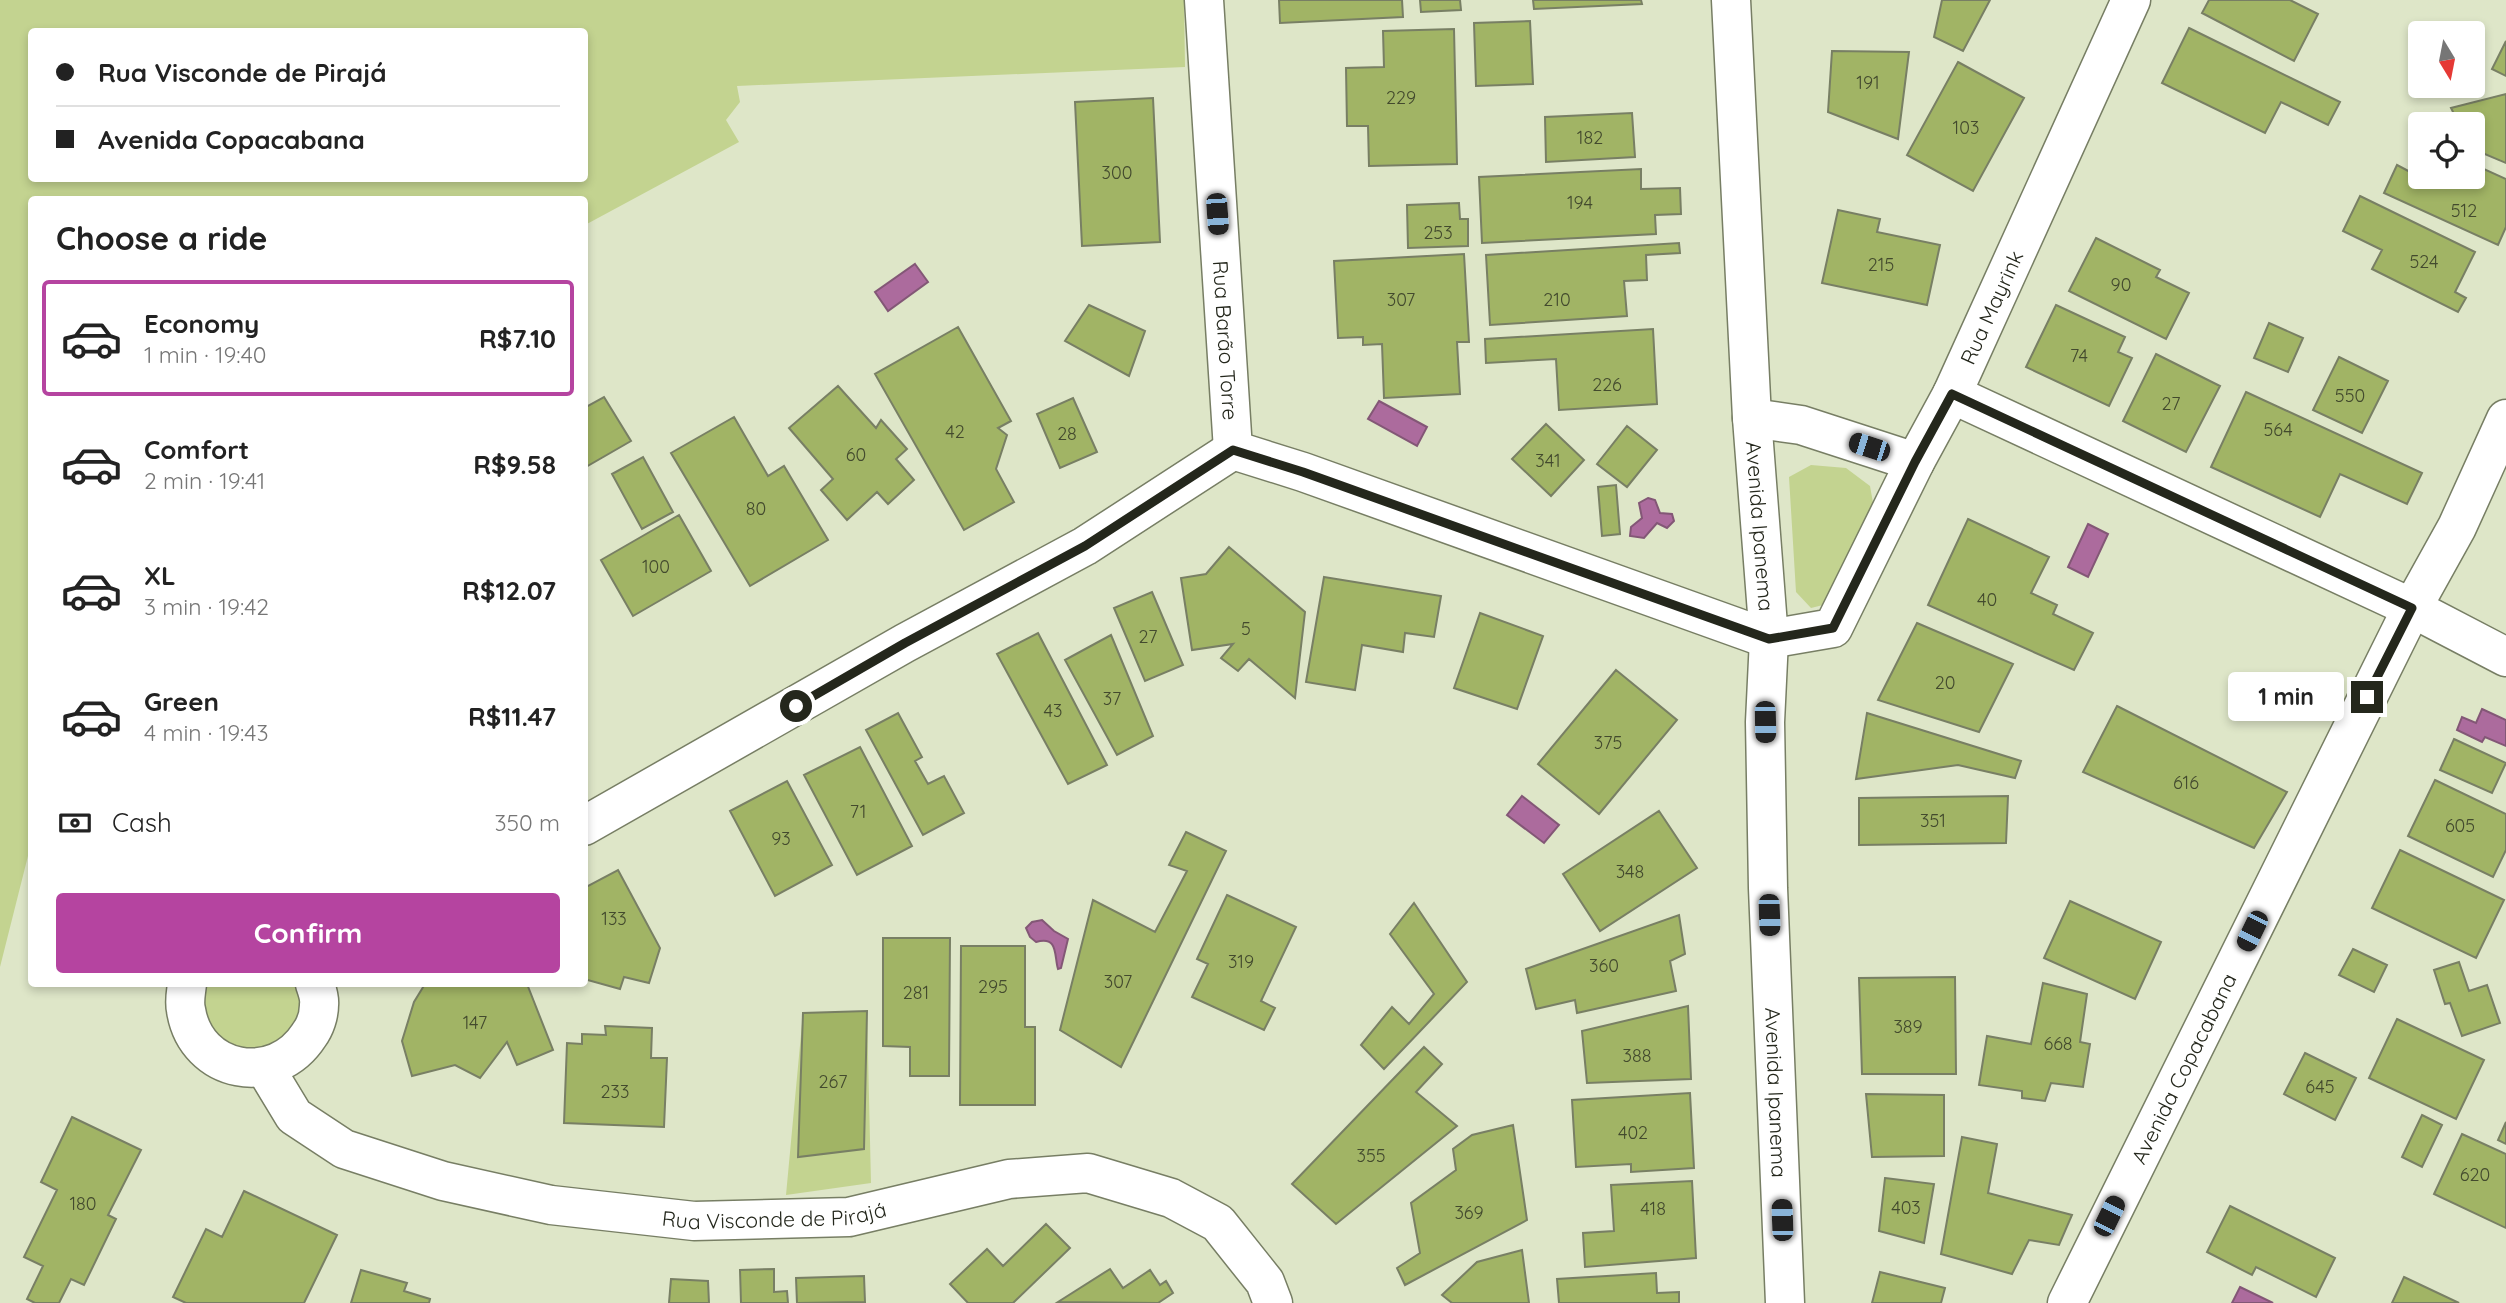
<!DOCTYPE html>
<meta charset="utf-8">
<style>
body{margin:0;font-family:Quicksand,sans-serif;background:#f2f2f2;color:#222;height:100vh;display:flex;flex-direction:column;font-size:26px;white-space:nowrap}
*{box-sizing:border-box;margin:0}
p{font-size:23px;color:#767676}
.icon{flex:none;width:38px;height:38px;fill:none;stroke:currentColor;stroke-width:2;stroke-linecap:round;stroke-linejoin:round}
.map{position:relative;flex:1;overflow:hidden}
.sheet{position:absolute;left:28px;top:196px;width:560px;height:791px;display:flex;flex-direction:column;background:#fff;border-radius:7px;box-shadow:0 4px 10px #0003}
.sheet>*{flex:none}
.hud{position:absolute;left:28px;top:28px;width:560px;height:154px;border-radius:7px;box-shadow:0 4px 10px #0003;display:grid;align-content:center;height:154px;padding:0 28px;background:#fff}
.needle{width:46px;rotate:170deg}
.fabs{position:absolute;left:2408px;top:21px;display:grid;gap:14px}
.fabs a{display:grid;place-items:center;width:77px;height:77px;border-radius:7px;background:#fff;box-shadow:0 4px 10px #0003;font-size:35px}
.end{position:absolute;width:32px;height:32px;margin:-16px;border:9px solid #24271c;background:#fff;box-shadow:0 0 0 4px #fff}
.from{border-radius:50%}
.bubble{position:absolute;height:49px;border-radius:7px;background:#fff;box-shadow:0 4px 10px #0003;font-size:23px;font-weight:700;line-height:49px;text-align:center}
.car{position:absolute;width:21px;height:42px;margin:-21px -10px;border-radius:9px;box-shadow:0 0 5px 2px #0007;background:linear-gradient(#222 24%,#8ab4d8 0 40%,#222 0 76%,#8ab4d8 0 86%,#222 0)}
.hud b{display:flex;align-items:center;gap:24px;height:66px;font-size:26px}
.hud b+b{border-top:2px solid #e0e0e0}
.hud i{width:18px;height:18px;background:#222}
ul{padding:0;list-style:none}
li{display:flex;align-items:center;gap:21px;height:116px;margin:0 14px 10px;padding:0 14px;border:4px solid transparent;border-radius:7px}
li div{flex:1}
li b{display:block;font-size:26px}
li em{font-style:normal;font-weight:700}
li.selected{border-color:#b544a0}
li>.icon{width:63px;height:63px;stroke-width:1.5}
h2{padding:0 28px;font-size:32px;line-height:84px}
.pay{display:flex;align-items:center;gap:18px;height:77px;padding:0 28px;font-size:26px}
.pay p{margin-inline-start:auto}
.action{display:flex;gap:14px;margin-top:auto;padding:14px 28px}
.action a{flex:1;height:80px;border-radius:7px;background:#b544a0;color:#fff;font-size:28px;font-weight:700;line-height:80px;text-align:center}
.map>svg:first-child{display:block}
.green{fill:#c3d390;fill-rule:evenodd}
.water{fill:#ac6b9d;stroke:#835776;stroke-width:2}
.building{fill:#a1b465;stroke:#787f64;stroke-width:2}
.lines{fill:none;stroke-linecap:round;stroke-linejoin:round}
.minor-casing{stroke:#777e64;stroke-width:41}
.minor{stroke:#fff;stroke-width:38}
.route{stroke:#24271c;stroke-width:9}
.labels{text-anchor:middle;dominant-baseline:central;stroke-width:5;stroke-linejoin:round;paint-order:stroke}
.number-label{font-size:18px;fill:#434a2e}
.street-label{font-size:21px;fill:#24271c;stroke:#dee6c8}
</style>
<div class="map">
<svg width="2506" height="1303" viewBox="0 0 2506 1303">
<rect width="100%" height="100%" fill="#dee6c8"/>
<path class="green" d="M 0,0 L 1184,0 L 1185,67 L 737,86 L 740,102 L 726,120 L 739,142 L 585,225 L 584,200 L 32,200 L 32,840 L 0,967 ZM 32,32 L 584,32 L 584,178 L 32,178 Z
M 1811,465 L 1846,468 L 1870,486 L 1875,514 L 1831,603 L 1811,608 L 1796,592 L 1789,477 Z
M 208,984 L 295,984 C 309,1008 297,1029 276,1044 C 272,1047 267,1051 263,1052 C 221,1058 195,1022 208,984 Z
M 867,1011 L 871,1183 L 786,1195 L 803,1013 Z"/>
<path class="water" d="M 915,264 L 928,282 L 888,311 L 875,292 Z
M 1379,401 L 1427,427 L 1417,446 L 1368,419 Z
M 1648,498 L 1655,500 L 1660,513 L 1672,514 L 1674,521 L 1667,528 L 1657,523 L 1644,538 L 1630,536 L 1631,527 L 1642,518 L 1639,503 Z
M 2088,524 L 2108,534 L 2088,577 L 2068,567 Z
M 2482,709 L 2506,720 L 2506,746 L 2485,737 L 2482,742 L 2457,730 L 2462,717 L 2476,723 Z
M 1522,796 L 1559,825 L 1544,843 L 1507,815 Z
M 1042,920 L 1054,931 L 1068,939 L 1061,968 L 1058,969 C 1054,957 1059,935 1036,942 L 1030,937 L 1026,928 L 1032,922 Z
M 2240,1287 L 2273,1303 L 2232,1303 Z"/>
<path class="building" d="M 1279,0 L 1402,0 L 1403,17 L 1280,23 Z
M 1420,0 L 1460,0 L 1461,10 L 1421,12 Z
M 1533,0 L 1641,0 L 1642,4 L 1534,9 Z
M 1942,0 L 1990,0 L 1963,51 L 1934,37 Z
M 2209,0 L 2290,0 L 2318,14 L 2294,61 L 2202,13 Z
M 1530,21 L 1533,84 L 1476,86 L 1474,23 Z
M 2189,28 L 2340,102 L 2328,125 L 2281,102 L 2265,133 L 2162,83 Z
M 1454,29 L 1457,164 L 1369,166 L 1368,126 L 1347,126 L 1346,68 L 1384,67 L 1383,31 Z
M 2506,41 L 2506,76 L 2492,69 Z
M 1832,51 L 1909,52 L 1898,139 L 1828,112 Z
M 1958,62 L 2024,98 L 1973,191 L 1907,155 Z
M 2506,94 L 2506,163 L 2473,149 L 2473,124 L 2459,124 L 2451,108 Z
M 1153,98 L 1160,242 L 1082,246 L 1075,102 Z
M 1632,113 L 1635,157 L 1546,162 L 1545,117 Z
M 2420,161 L 2420,177 L 2473,177 L 2473,164 L 2506,179 L 2506,227 L 2498,245 L 2384,193 L 2397,165 L 2414,174 Z
M 1641,169 L 1641,189 L 1680,188 L 1681,214 L 1655,215 L 1656,234 L 1482,243 L 1479,177 Z
M 2360,196 L 2475,252 L 2455,292 L 2466,298 L 2458,312 L 2372,269 L 2382,250 L 2343,231 Z
M 1459,203 L 1460,219 L 1468,219 L 1468,246 L 1408,248 L 1407,205 Z
M 1838,210 L 1880,219 L 1877,232 L 1940,245 L 1927,305 L 1822,283 Z
M 2096,238 L 2160,270 L 2156,277 L 2189,293 L 2166,339 L 2069,291 Z
M 1679,243 L 1680,253 L 1646,255 L 1647,280 L 1624,281 L 1627,316 L 1490,325 L 1486,255 Z
M 1464,254 L 1469,342 L 1457,342 L 1460,394 L 1384,398 L 1382,344 L 1363,345 L 1363,337 L 1338,338 L 1334,261 Z
M 1089,305 L 1145,331 L 1129,376 L 1065,341 Z
M 2056,305 L 2125,337 L 2118,352 L 2132,358 L 2109,406 L 2026,367 Z
M 2269,323 L 2303,338 L 2288,372 L 2254,358 Z
M 958,327 L 1011,421 L 998,428 L 1007,435 L 996,469 L 1014,502 L 964,530 L 875,374 Z
M 1653,329 L 1657,404 L 1559,410 L 1556,359 L 1486,363 L 1485,339 Z
M 2156,354 L 2220,386 L 2186,452 L 2123,421 Z
M 2339,357 L 2388,381 L 2362,433 L 2313,410 Z
M 838,386 L 876,428 L 881,420 L 907,449 L 896,459 L 914,480 L 888,504 L 877,492 L 847,520 L 821,490 L 833,479 L 789,428 Z
M 2246,392 L 2422,473 L 2407,504 L 2340,474 L 2320,517 L 2211,467 Z
M 604,397 L 631,441 L 584,468 L 584,408 Z
M 1073,398 L 1097,452 L 1060,468 L 1037,414 Z
M 734,417 L 768,476 L 784,466 L 828,540 L 750,586 L 671,453 Z
M 1546,424 L 1584,460 L 1551,496 L 1512,459 Z
M 1627,426 L 1657,450 L 1627,487 L 1597,464 Z
M 643,457 L 673,512 L 642,529 L 612,474 Z
M 1616,485 L 1620,534 L 1602,536 L 1598,487 Z
M 679,515 L 711,571 L 633,616 L 601,560 Z
M 1968,519 L 2049,557 L 2031,593 L 2057,605 L 2053,614 L 2093,633 L 2074,670 L 1928,605 Z
M 1229,547 L 1305,612 L 1295,698 L 1249,659 L 1238,671 L 1221,658 L 1233,644 L 1192,650 L 1181,578 L 1206,574 Z
M 1324,577 L 1441,596 L 1434,637 L 1405,633 L 1403,652 L 1362,645 L 1355,690 L 1306,682 Z
M 1152,592 L 1183,665 L 1145,681 L 1114,608 Z
M 1480,613 L 1543,636 L 1517,709 L 1454,688 Z
M 1917,623 L 2013,664 L 1979,732 L 1878,700 Z
M 1038,633 L 1107,765 L 1068,784 L 997,654 Z
M 1111,635 L 1153,736 L 1117,755 L 1065,660 Z
M 1616,670 L 1677,720 L 1599,814 L 1538,764 Z
M 2117,706 L 2287,792 L 2254,848 L 2083,772 Z
M 898,713 L 922,757 L 915,761 L 928,784 L 944,776 L 964,813 L 923,835 L 866,730 Z
M 1867,713 L 2021,761 L 2015,778 L 1958,765 L 1856,779 Z
M 2454,739 L 2506,763 L 2492,793 L 2440,770 Z
M 860,747 L 912,846 L 857,875 L 804,775 Z
M 2435,780 L 2506,814 L 2506,850 L 2493,877 L 2408,836 Z
M 787,781 L 832,865 L 775,896 L 730,811 Z
M 2008,796 L 2006,843 L 1859,845 L 1859,798 Z
M 1659,811 L 1697,868 L 1600,931 L 1563,874 Z
M 1186,832 L 1226,851 L 1121,1067 L 1060,1030 L 1093,900 L 1155,932 L 1187,871 L 1169,865 Z
M 2400,850 L 2504,900 L 2476,958 L 2372,908 Z
M 618,870 L 660,948 L 649,983 L 624,977 L 620,989 L 584,979 L 584,888 Z
M 1227,895 L 1296,927 L 1261,1001 L 1275,1008 L 1264,1030 L 1192,997 L 1208,964 L 1197,959 Z
M 2070,901 L 2161,942 L 2135,999 L 2044,958 Z
M 1414,903 L 1467,982 L 1384,1069 L 1361,1045 L 1392,1007 L 1409,1024 L 1434,994 L 1390,934 Z
M 1679,915 L 1685,954 L 1670,961 L 1676,991 L 1577,1013 L 1575,1000 L 1536,1009 L 1526,969 Z
M 883,938 L 950,938 L 949,1076 L 910,1076 L 910,1047 L 883,1046 Z
M 961,946 L 1025,946 L 1025,1027 L 1035,1027 L 1035,1105 L 960,1105 Z
M 2353,949 L 2387,965 L 2374,992 L 2339,975 Z
M 2459,962 L 2469,991 L 2487,985 L 2500,1023 L 2462,1036 L 2450,1003 L 2445,1004 L 2434,970 Z
M 1955,977 L 1956,1074 L 1862,1074 L 1859,978 Z
M 2043,983 L 2087,994 L 2080,1042 L 2090,1044 L 2083,1087 L 2051,1083 L 2045,1101 L 2022,1098 L 2022,1091 L 1979,1085 L 1987,1036 L 2031,1044 Z
M 425,984 L 527,984 L 553,1050 L 517,1065 L 507,1042 L 480,1078 L 455,1065 L 412,1076 L 402,1041 L 414,1002 Z
M 1688,1006 L 1691,1079 L 1587,1083 L 1582,1031 Z
M 867,1011 L 864,1149 L 798,1157 L 803,1013 Z
M 2397,1019 L 2484,1060 L 2456,1119 L 2369,1078 Z
M 605,1026 L 652,1028 L 651,1058 L 667,1058 L 664,1127 L 564,1123 L 567,1043 L 582,1044 L 582,1034 L 606,1035 Z
M 1424,1047 L 1442,1064 L 1416,1092 L 1457,1126 L 1336,1224 L 1292,1184 Z
M 2305,1053 L 2356,1078 L 2335,1120 L 2284,1094 Z
M 1690,1093 L 1694,1168 L 1631,1172 L 1631,1164 L 1576,1167 L 1572,1100 Z
M 1866,1094 L 1944,1095 L 1944,1156 L 1872,1157 Z
M 2422,1115 L 2442,1125 L 2422,1167 L 2402,1157 Z
M 72,1117 L 141,1150 L 108,1215 L 116,1219 L 84,1285 L 71,1279 L 59,1303 L 35,1303 L 27,1299 L 43,1266 L 24,1257 L 57,1190 L 41,1182 Z
M 2506,1122 L 2506,1144 L 2498,1140 Z
M 1513,1125 L 1527,1220 L 1405,1285 L 1397,1268 L 1420,1253 L 1411,1203 L 1456,1170 L 1453,1149 L 1472,1135 Z
M 2462,1134 L 2506,1154 L 2506,1228 L 2434,1194 Z
M 1962,1137 L 1997,1144 L 1988,1193 L 2072,1215 L 2059,1245 L 2029,1240 L 2012,1274 L 1941,1254 Z
M 1885,1178 L 1934,1184 L 1924,1243 L 1879,1231 Z
M 1692,1181 L 1696,1258 L 1585,1267 L 1583,1233 L 1614,1231 L 1611,1185 Z
M 244,1191 L 337,1235 L 304,1303 L 186,1303 L 173,1297 L 206,1229 L 222,1237 Z
M 2230,1206 L 2335,1258 L 2316,1297 L 2256,1267 L 2252,1275 L 2207,1252 Z
M 1046,1224 L 1070,1248 L 1013,1303 L 968,1303 L 950,1284 L 987,1249 L 1003,1266 Z
M 1522,1250 L 1529,1303 L 1452,1303 L 1442,1295 L 1477,1262 Z
M 774,1269 L 774,1292 L 787,1291 L 788,1303 L 741,1303 L 740,1270 Z
M 1110,1269 L 1123,1288 L 1150,1270 L 1160,1285 L 1166,1281 L 1173,1293 L 1158,1303 L 1058,1302 Z
M 361,1270 L 407,1283 L 404,1291 L 430,1299 L 429,1303 L 351,1303 Z
M 1880,1272 L 1945,1288 L 1941,1303 L 1872,1303 Z
M 1656,1273 L 1657,1293 L 1679,1292 L 1679,1303 L 1559,1303 L 1557,1279 Z
M 864,1276 L 865,1302 L 797,1303 L 796,1278 Z
M 2404,1277 L 2459,1303 L 2392,1303 Z
M 671,1279 L 708,1281 L 709,1303 L 669,1303 Z"/>
<g class="lines">
<g class="minor-casing">
<g id="minor">
<path id="s1" d="M 1204,0 L 1233,450 L 1303,472 L 1769,639 L 1833,628 L 1915,462 L 1952,394 L 2131,0"/>
<path id="s2" d="M 1731,0 L 1752,418 L 1769,639 L 1765,722 L 1768,888 L 1785,1303"/>
<path d="M 1952,394 L 2412,608 L 2506,657"/>
<path d="M 1752,418 L 1801,425 L 1915,462"/>
<path d="M 584,826 L 905,643 L 1085,546 L 1233,450"/>
<path d="M 187,984 C 186,992 184,1002 186,1010 C 196,1074 275,1088 309,1035 C 315,1027 319,1015 319,1005 C 320,998 317,990 315,984"/>
<path id="s3" d="M 265,1068 L 294,1116 L 344,1149 L 443,1181 L 551,1205 L 694,1221 L 849,1217 L 1009,1179 L 1088,1173 L 1171,1198 L 1218,1223 L 1265,1282 L 1273,1303"/>
<path id="s4" d="M 2067,1303 L 2412,608 L 2457,527 L 2506,419"/>
</g>
</g>
<use href="#minor" class="minor"/>
</g>
<g class="lines">
<path class="route" d="M 796,706 L 905,643 L 1085,546 L 1233,450 L 1303,472 L 1769,639 L 1833,628 L 1915,462 L 1952,394 L 2412,608 L 2367,697"/>
</g>
<g class="labels">
<g class="number-label">
<text x="1868" y="82">191</text>
<text x="1401" y="97">229</text>
<text x="1966" y="127">103</text>
<text x="1590" y="137">182</text>
<text x="1117" y="172">300</text>
<text x="1580" y="202">194</text>
<text x="2464" y="210">512</text>
<text x="1438" y="232">253</text>
<text x="2424" y="261">524</text>
<text x="1881" y="264">215</text>
<text x="2121" y="284">90</text>
<text x="1401" y="299">307</text>
<text x="1557" y="299">210</text>
<text x="2079" y="355">74</text>
<text x="1607" y="384">226</text>
<text x="2350" y="395">550</text>
<text x="2171" y="403">27</text>
<text x="2278" y="429">564</text>
<text x="955" y="431">42</text>
<text x="1067" y="433">28</text>
<text x="856" y="454">60</text>
<text x="1548" y="460">341</text>
<text x="756" y="508">80</text>
<text x="656" y="566">100</text>
<text x="1987" y="599">40</text>
<text x="1246" y="628">5</text>
<text x="1148" y="636">27</text>
<text x="1945" y="682">20</text>
<text x="1112" y="698">37</text>
<text x="1053" y="710">43</text>
<text x="1608" y="742">375</text>
<text x="2186" y="782">616</text>
<text x="858" y="811">71</text>
<text x="1933" y="820">351</text>
<text x="2460" y="825">605</text>
<text x="781" y="838">93</text>
<text x="1630" y="871">348</text>
<text x="614" y="918">133</text>
<text x="1241" y="961">319</text>
<text x="1604" y="965">360</text>
<text x="1118" y="981">307</text>
<text x="993" y="986">295</text>
<text x="916" y="992">281</text>
<text x="475" y="1022">147</text>
<text x="1908" y="1026">389</text>
<text x="2058" y="1043">668</text>
<text x="1637" y="1055">388</text>
<text x="833" y="1081">267</text>
<text x="2320" y="1086">645</text>
<text x="615" y="1091">233</text>
<text x="1633" y="1132">402</text>
<text x="1371" y="1155">355</text>
<text x="2475" y="1174">620</text>
<text x="83" y="1203">180</text>
<text x="1906" y="1207">403</text>
<text x="1653" y="1208">418</text>
<text x="1469" y="1212">369</text>
</g>
<g class="street-label">
<text stroke="none"><textPath href="#s1" startOffset="1442">Rua Mayrink</textPath></text>
<text stroke="none"><textPath href="#s1" startOffset="341">Rua Barão Torre</textPath></text>
<text stroke="none"><textPath href="#s2" startOffset="527">Avenida Ipanema</textPath></text>
<text stroke="none"><textPath href="#s4" startOffset="262">Avenida Copacabana</textPath></text>
<text stroke="none"><textPath href="#s2" startOffset="1094">Avenida Ipanema</textPath></text>
<text stroke="none"><textPath href="#s3" startOffset="555">Rua Visconde de Pirajá</textPath></text>
</g>
</g>
</svg>
<div class="fabs">
<a><svg class="needle" viewBox="-14 -14 28 28"><path d="M0-13l5 13h-10z" fill="#e53935"/><path d="M0 13l5-13h-10z" fill="#767676"/></svg></a>
<a><svg class="icon" aria-label="locate" viewBox="0 0 24 24"><circle cx="12" cy="12" r="6"/><path d="M12 2v4M12 18v4M2 12h4M18 12h4"/></svg></a>
</div>
<i class="end from" style="left:796px;top:706px"></i>
<i class="end" style="left:2367px;top:697px"></i>
<div class="bubble" style="left:2228px;top:672px;width:116px">1 min</div>
<i class="car" style="left:1217px;top:214px;rotate:176deg"></i>
<i class="car" style="left:1869px;top:447px;rotate:288deg"></i>
<i class="car" style="left:1765px;top:722px;rotate:179deg"></i>
<i class="car" style="left:1769px;top:915px;rotate:178deg"></i>
<i class="car" style="left:2252px;top:931px;rotate:206deg"></i>
<i class="car" style="left:2109px;top:1216px;rotate:26deg"></i>
<i class="car" style="left:1782px;top:1220px;rotate:358deg"></i>
<div class="hud">
<b><i class="from"></i>Rua Visconde de Pirajá</b>
<b><i></i>Avenida Copacabana</b>
</div>
<section class="sheet">
<h2>Choose a ride</h2>
<ul>
<li class="selected"><svg class="icon" aria-label="car" viewBox="0 0 24 24"><path d="M5 17H2v-5l4-1 3-4h7l3 4 3 1v5h-3M9 17h6M6 11h13"/><circle cx="7" cy="17" r="2"/><circle cx="17" cy="17" r="2"/></svg><div><b>Economy</b><p>1 min · 19:40</p></div><em>R$7.10</em></li>
<li><svg class="icon" aria-label="car" viewBox="0 0 24 24"><path d="M5 17H2v-5l4-1 3-4h7l3 4 3 1v5h-3M9 17h6M6 11h13"/><circle cx="7" cy="17" r="2"/><circle cx="17" cy="17" r="2"/></svg><div><b>Comfort</b><p>2 min · 19:41</p></div><em>R$9.58</em></li>
<li><svg class="icon" aria-label="car" viewBox="0 0 24 24"><path d="M5 17H2v-5l4-1 3-4h7l3 4 3 1v5h-3M9 17h6M6 11h13"/><circle cx="7" cy="17" r="2"/><circle cx="17" cy="17" r="2"/></svg><div><b>XL</b><p>3 min · 19:42</p></div><em>R$12.07</em></li>
<li><svg class="icon" aria-label="car" viewBox="0 0 24 24"><path d="M5 17H2v-5l4-1 3-4h7l3 4 3 1v5h-3M9 17h6M6 11h13"/><circle cx="7" cy="17" r="2"/><circle cx="17" cy="17" r="2"/></svg><div><b>Green</b><p>4 min · 19:43</p></div><em>R$11.47</em></li>
</ul>
<div class="pay"><svg class="icon" aria-label="cash" viewBox="0 0 24 24"><path d="M3 7h18v10H3z"/><circle cx="12" cy="12" r="2"/></svg>Cash<p>350 m</p></div>
<div class="action"><a>Confirm</a></div>
</section>
</div>
